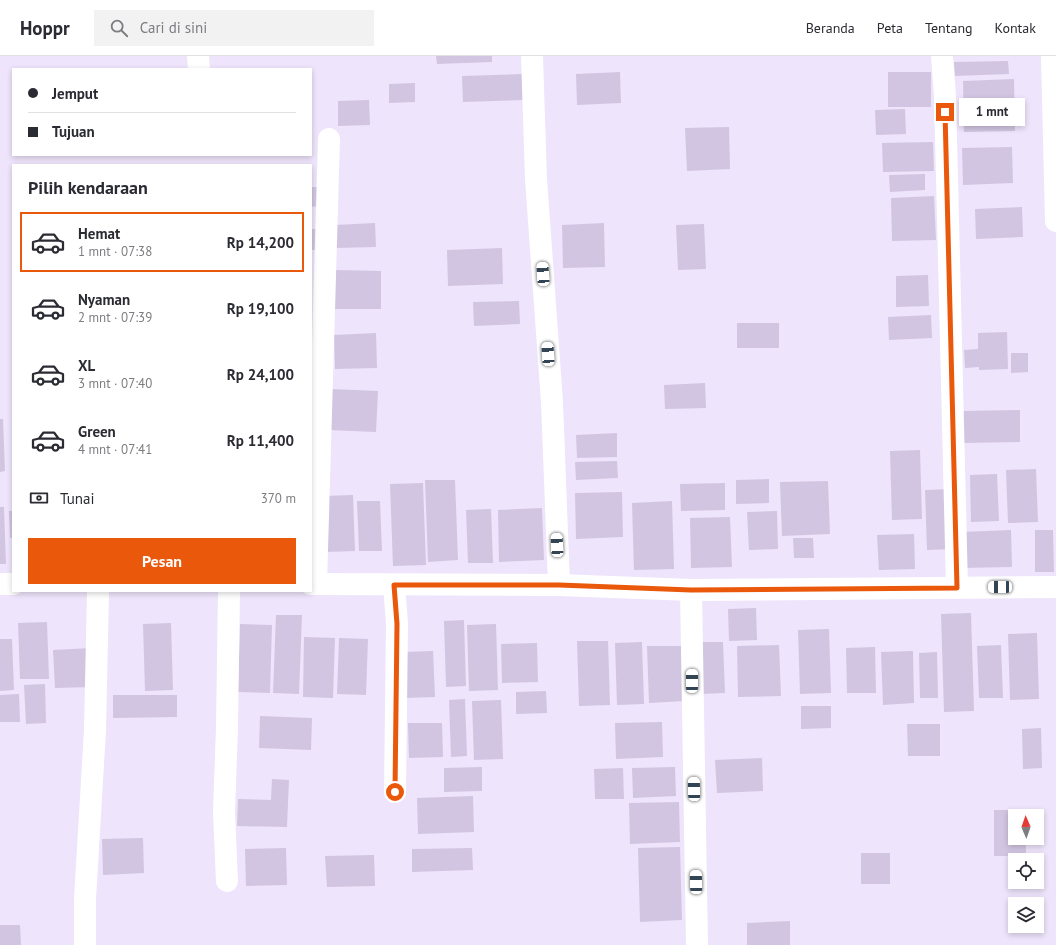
<!DOCTYPE html>
<html lang="id">
<meta charset="utf-8">
<style>
body{margin:0;font-family:"PT Sans",sans-serif;background:#f2f2f3;color:#2b2b33;height:100vh;display:flex;flex-direction:column;font-size:15px;white-space:nowrap}
*{box-sizing:border-box;margin:0}
p{font-size:13px;color:#7c7c81}
.icon{flex:none;width:22px;height:22px;fill:none;stroke:currentColor;stroke-width:2;stroke-linecap:round;stroke-linejoin:round}
.map{position:relative;flex:1;overflow:hidden}
.drawer{position:absolute;left:12px;top:108px;width:300px;height:428px;display:flex;flex-direction:column;background:#fff;border-radius:0px;box-shadow:0 2px 6px #0003}
.drawer>*{flex:none}
.banner{position:absolute;left:12px;top:12px;width:300px;height:88px;border-radius:0px;box-shadow:0 2px 6px #0003;display:grid;align-content:center;height:88px;padding:0 16px;background:#fff}
.needle{width:26px;rotate:358deg}
.fabs{position:absolute;left:1008px;top:753px;display:grid;gap:8px}
.fabs a{display:grid;place-items:center;width:36px;height:36px;border-radius:0px;background:#fff;box-shadow:0 2px 6px #0003;font-size:20px}
.end{position:absolute;width:18px;height:18px;margin:-9px;border:5px solid #ea580c;background:#fff;box-shadow:0 0 0 2px #fff}
.from{border-radius:50%}
.bubble{position:absolute;height:28px;border-radius:0px;background:#fff;box-shadow:0 2px 6px #0003;font-size:13px;font-weight:700;line-height:28px;text-align:center}
.car{position:absolute;width:12px;height:24px;margin:-12px -6px;border-radius:5px;box-shadow:0 0 3px 1px #0007;background:linear-gradient(#fff 24%,#345 0 40%,#fff 0 76%,#345 0 86%,#fff 0)}
.banner b{display:flex;align-items:center;gap:14px;height:38px;font-size:15px}
.banner b+b{border-top:1px solid #e1e1e2}
.banner i{width:10px;height:10px;background:#2b2b33}
ul{padding:0;list-style:none}
li{display:flex;align-items:center;gap:12px;height:60px;margin:0 8px 6px;padding:0 8px;border:2px solid transparent;border-radius:0px}
li div{flex:1}
li b{display:block;font-size:15px}
li em{font-style:normal;font-weight:700}
li.current{border-color:#ea580c}
li>.icon{width:36px;height:36px;stroke-width:1.5}
h2{padding:0 16px;font-size:18px;line-height:48px}
.pay{display:flex;align-items:center;gap:10px;height:44px;padding:0 16px;font-size:15px}
.pay p{margin-inline-start:auto}
.cta{display:flex;gap:8px;margin-top:auto;padding:8px 16px}
.cta a{flex:1;height:46px;border-radius:0px;background:#ea580c;color:#fff;font-size:16px;font-weight:700;line-height:46px;text-align:center}
header{display:flex;align-items:center;gap:24px;box-sizing:border-box;height:56px;padding:0 20px;background:#fff;border-bottom:1px solid #e1e1e2}
header strong{font-size:19px}
nav{display:flex;gap:22px;margin-inline-start:auto;font-size:14px}
.search{width:280px;height:36px;background:#f2f2f3;display:flex;align-items:center;gap:10px;box-sizing:border-box;padding:0 14px;border-radius:0px;color:#7c7c81;font-size:15px}
.map>svg:first-child{display:block}
.building{fill:#d2c5e2}
.lines{fill:none;stroke-linecap:round;stroke-linejoin:round}
.minor{stroke:#fff;stroke-width:22}
.tertiary{stroke:#fff;stroke-width:22}
.route{stroke:#ea580c;stroke-width:5}
</style>
<header>
<strong>Hoppr</strong>
<div class="search"><svg class="icon" aria-label="search" viewBox="0 0 24 24"><circle cx="10" cy="10" r="6"/><path d="M15 15l6 6"/></svg>Cari di sini</div>
<nav><a>Beranda</a><a>Peta</a><a>Tentang</a><a>Kontak</a></nav>
</header>
<div class="map">
<svg width="1056" height="889" viewBox="0 0 1056 889">
<rect width="100%" height="100%" fill="#eee4fb"/>
<path class="building" d="M 436,0 L 492,0 L 492,6 L 437,8 Z
M 1008,5 L 1009,18 L 955,20 L 954,6 Z
M 620,16 L 621,47 L 577,49 L 576,18 Z
M 888,16 L 931,16 L 931,51 L 888,51 Z
M 523,18 L 524,44 L 463,46 L 462,20 Z
M 1014,23 L 1015,75 L 964,76 L 963,25 Z
M 415,27 L 415,46 L 389,47 L 389,28 Z
M 369,44 L 370,69 L 338,70 L 338,45 Z
M 905,53 L 906,78 L 876,79 L 875,54 Z
M 729,71 L 730,113 L 687,115 L 685,72 Z
M 933,86 L 934,115 L 883,116 L 882,87 Z
M 1012,91 L 1013,127 L 963,129 L 962,92 Z
M 925,118 L 925,134 L 890,136 L 889,119 Z
M 311,131 L 318,131 L 319,150 L 311,151 Z
M 934,140 L 936,184 L 892,185 L 891,142 Z
M 1022,151 L 1023,181 L 976,183 L 975,153 Z
M 375,167 L 376,191 L 335,192 L 335,169 Z
M 604,167 L 605,211 L 563,212 L 562,169 Z
M 704,168 L 706,213 L 678,214 L 676,169 Z
M 311,173 L 321,173 L 322,194 L 311,194 Z
M 502,192 L 503,228 L 448,230 L 447,194 Z
M 334,214 L 381,215 L 381,253 L 334,253 Z
M 928,219 L 929,250 L 896,251 L 896,220 Z
M 519,245 L 520,268 L 474,270 L 473,246 Z
M 931,259 L 932,282 L 889,284 L 888,261 Z
M 737,267 L 779,267 L 779,292 L 737,292 Z
M 1007,276 L 1008,313 L 979,314 L 979,311 L 965,312 L 964,294 L 978,293 L 978,277 Z
M 376,277 L 377,312 L 335,313 L 334,279 Z
M 1011,297 L 1028,297 L 1028,316 L 1011,317 Z
M 705,327 L 706,352 L 665,353 L 664,329 Z
M 330,333 L 378,335 L 376,376 L 328,374 Z
M 1020,354 L 1020,386 L 963,387 L 963,355 Z
M 0,363 L 3,363 L 5,415 L 0,416 Z
M 617,377 L 617,401 L 577,402 L 576,379 Z
M 920,394 L 922,463 L 892,464 L 890,395 Z
M 617,405 L 618,422 L 576,424 L 575,406 Z
M 1036,413 L 1038,466 L 1008,467 L 1006,414 Z
M 997,418 L 999,465 L 971,466 L 970,419 Z
M 769,423 L 769,447 L 736,448 L 736,424 Z
M 425,424 L 455,424 L 458,504 L 428,506 Z
M 828,425 L 830,478 L 782,480 L 780,426 Z
M 423,427 L 426,509 L 393,510 L 390,428 Z
M 725,427 L 725,454 L 681,455 L 680,428 Z
M 952,433 L 954,493 L 927,494 L 925,434 Z
M 622,436 L 623,481 L 576,483 L 575,437 Z
M 353,439 L 355,495 L 326,496 L 324,440 Z
M 357,445 L 380,445 L 382,495 L 359,495 Z
M 672,445 L 674,513 L 634,514 L 632,447 Z
M 0,451 L 4,451 L 6,508 L 0,508 Z
M 542,452 L 544,504 L 499,506 L 498,454 Z
M 491,453 L 493,507 L 468,507 L 466,454 Z
M 9,455 L 13,455 L 13,482 L 10,482 Z
M 777,455 L 778,493 L 749,494 L 747,456 Z
M 730,461 L 732,511 L 691,512 L 690,462 Z
M 1011,474 L 1012,511 L 962,512 L 961,476 Z
M 1035,474 L 1053,474 L 1054,516 L 1035,516 Z
M 914,478 L 915,513 L 879,514 L 877,479 Z
M 793,482 L 813,482 L 814,502 L 794,502 Z
M 756,552 L 757,584 L 729,585 L 728,553 Z
M 971,557 L 974,655 L 944,656 L 941,558 Z
M 276,559 L 302,559 L 299,638 L 273,637 Z
M 464,564 L 466,630 L 446,631 L 444,565 Z
M 47,566 L 49,623 L 20,623 L 18,567 Z
M 171,567 L 173,634 L 145,635 L 143,568 Z
M 240,568 L 272,569 L 270,637 L 238,636 Z
M 496,568 L 498,634 L 469,635 L 467,569 Z
M 829,573 L 831,637 L 800,638 L 798,574 Z
M 1037,577 L 1039,643 L 1010,644 L 1008,578 Z
M 304,581 L 335,582 L 333,642 L 303,641 Z
M 339,582 L 368,583 L 366,639 L 337,638 Z
M 0,583 L 12,583 L 14,634 L 0,635 Z
M 577,585 L 608,585 L 610,649 L 579,650 Z
M 642,586 L 644,648 L 617,649 L 615,587 Z
M 698,586 L 723,586 L 725,637 L 700,638 Z
M 537,587 L 538,626 L 502,627 L 501,588 Z
M 779,589 L 781,640 L 738,641 L 737,590 Z
M 1001,589 L 1003,642 L 979,642 L 977,590 Z
M 647,590 L 682,590 L 684,645 L 649,647 Z
M 875,591 L 876,637 L 847,637 L 846,592 Z
M 91,592 L 93,631 L 55,632 L 53,594 Z
M 433,595 L 435,641 L 405,642 L 403,596 Z
M 913,595 L 914,647 L 883,649 L 881,596 Z
M 937,596 L 938,642 L 920,642 L 919,597 Z
M 45,628 L 46,667 L 26,668 L 24,629 Z
M 546,635 L 547,657 L 516,658 L 516,636 Z
M 19,638 L 20,666 L 0,666 L 0,639 Z
M 113,639 L 177,639 L 177,661 L 113,662 Z
M 465,643 L 467,700 L 451,701 L 449,644 Z
M 501,644 L 503,703 L 474,704 L 472,645 Z
M 801,650 L 831,650 L 831,672 L 801,673 Z
M 260,660 L 312,662 L 311,694 L 259,692 Z
M 662,666 L 663,701 L 616,703 L 615,667 Z
M 408,667 L 442,667 L 443,701 L 409,702 Z
M 907,668 L 940,668 L 940,700 L 908,700 Z
M 1041,672 L 1042,712 L 1023,713 L 1022,673 Z
M 762,702 L 763,735 L 717,737 L 715,704 Z
M 482,711 L 482,735 L 444,736 L 444,712 Z
M 675,711 L 676,740 L 633,742 L 632,712 Z
M 623,712 L 624,743 L 595,743 L 594,713 Z
M 272,723 L 289,724 L 287,771 L 237,770 L 238,743 L 271,744 Z
M 473,740 L 474,776 L 418,778 L 417,742 Z
M 679,746 L 680,786 L 630,788 L 629,747 Z
M 994,754 L 1026,754 L 1026,760 L 1015,760 L 1015,782 L 1026,782 L 1026,800 L 994,800 Z
M 143,782 L 144,817 L 103,819 L 102,783 Z
M 680,791 L 682,864 L 640,866 L 638,792 Z
M 286,792 L 287,829 L 246,830 L 245,793 Z
M 472,792 L 473,814 L 412,816 L 412,793 Z
M 861,797 L 890,797 L 890,828 L 861,828 Z
M 374,799 L 375,830 L 327,831 L 325,800 Z
M 790,865 L 790,889 L 747,889 L 747,867 Z
M 0,869 L 20,869 L 21,889 L 0,889 Z"/>
<g class="lines">
<path class="minor" d="M 198,0 L 199,13
M 532,0 L 536,123 L 552,346 L 559,529
M 942,0 L 945,40 L 957,532
M 1052,0 L 1056,165
M 316,528 L 329,83
M 394,529 L 397,567 L 395,736
M 691,534 L 697,889
M 227,825 L 224,756 L 227,671 L 229,535
M 85,889 L 85,843 L 95,674 L 98,535"/>
<path class="tertiary" d="M 0,528 L 13,528
M 311,528 L 559,529 L 691,534 L 1056,531"/>
</g>
<g class="lines">
<path class="route" d="M 395,736 L 397,568 L 394,529 L 559,529 L 691,534 L 957,532 L 945,56"/>
</g>
</svg>
<div class="fabs">
<a><svg class="needle" viewBox="-14 -14 28 28"><path d="M0-13l5 13h-10z" fill="#e53935"/><path d="M0 13l5-13h-10z" fill="#7c7c81"/></svg></a>
<a><svg class="icon" aria-label="locate" viewBox="0 0 24 24"><circle cx="12" cy="12" r="6"/><path d="M12 2v4M12 18v4M2 12h4M18 12h4"/></svg></a>
<a><svg class="icon" aria-label="layers" viewBox="0 0 24 24"><path d="M12 4l9 5-9 5-9-5zM3 14l9 5 9-5"/></svg></a>
</div>
<i class="end from" style="left:395px;top:736px"></i>
<i class="end" style="left:945px;top:56px"></i>
<div class="bubble" style="left:959px;top:42px;width:66px">1 mnt</div>
<i class="car" style="left:543px;top:218px;rotate:356deg"></i>
<i class="car" style="left:548px;top:298px;rotate:356deg"></i>
<i class="car" style="left:557px;top:489px;rotate:357deg"></i>
<i class="car" style="left:1000px;top:531px;rotate:270deg"></i>
<i class="car" style="left:692px;top:625px;rotate:0deg"></i>
<i class="car" style="left:694px;top:733px;rotate:359deg"></i>
<i class="car" style="left:696px;top:826px;rotate:359deg"></i>
<div class="banner">
<b><i class="from"></i>Jemput</b>
<b><i></i>Tujuan</b>
</div>
<section class="drawer">
<h2>Pilih kendaraan</h2>
<ul>
<li class="current"><svg class="icon" aria-label="car" viewBox="0 0 24 24"><path d="M5 17H2v-5l4-1 3-4h7l3 4 3 1v5h-3M9 17h6M6 11h13"/><circle cx="7" cy="17" r="2"/><circle cx="17" cy="17" r="2"/></svg><div><b>Hemat</b><p>1 mnt · 07:38</p></div><em>Rp 14,200</em></li>
<li><svg class="icon" aria-label="car" viewBox="0 0 24 24"><path d="M5 17H2v-5l4-1 3-4h7l3 4 3 1v5h-3M9 17h6M6 11h13"/><circle cx="7" cy="17" r="2"/><circle cx="17" cy="17" r="2"/></svg><div><b>Nyaman</b><p>2 mnt · 07:39</p></div><em>Rp 19,100</em></li>
<li><svg class="icon" aria-label="car" viewBox="0 0 24 24"><path d="M5 17H2v-5l4-1 3-4h7l3 4 3 1v5h-3M9 17h6M6 11h13"/><circle cx="7" cy="17" r="2"/><circle cx="17" cy="17" r="2"/></svg><div><b>XL</b><p>3 mnt · 07:40</p></div><em>Rp 24,100</em></li>
<li><svg class="icon" aria-label="car" viewBox="0 0 24 24"><path d="M5 17H2v-5l4-1 3-4h7l3 4 3 1v5h-3M9 17h6M6 11h13"/><circle cx="7" cy="17" r="2"/><circle cx="17" cy="17" r="2"/></svg><div><b>Green</b><p>4 mnt · 07:41</p></div><em>Rp 11,400</em></li>
</ul>
<div class="pay"><svg class="icon" aria-label="cash" viewBox="0 0 24 24"><path d="M3 7h18v10H3z"/><circle cx="12" cy="12" r="2"/></svg>Tunai<p>370 m</p></div>
<div class="cta"><a>Pesan</a></div>
</section>
</div>
